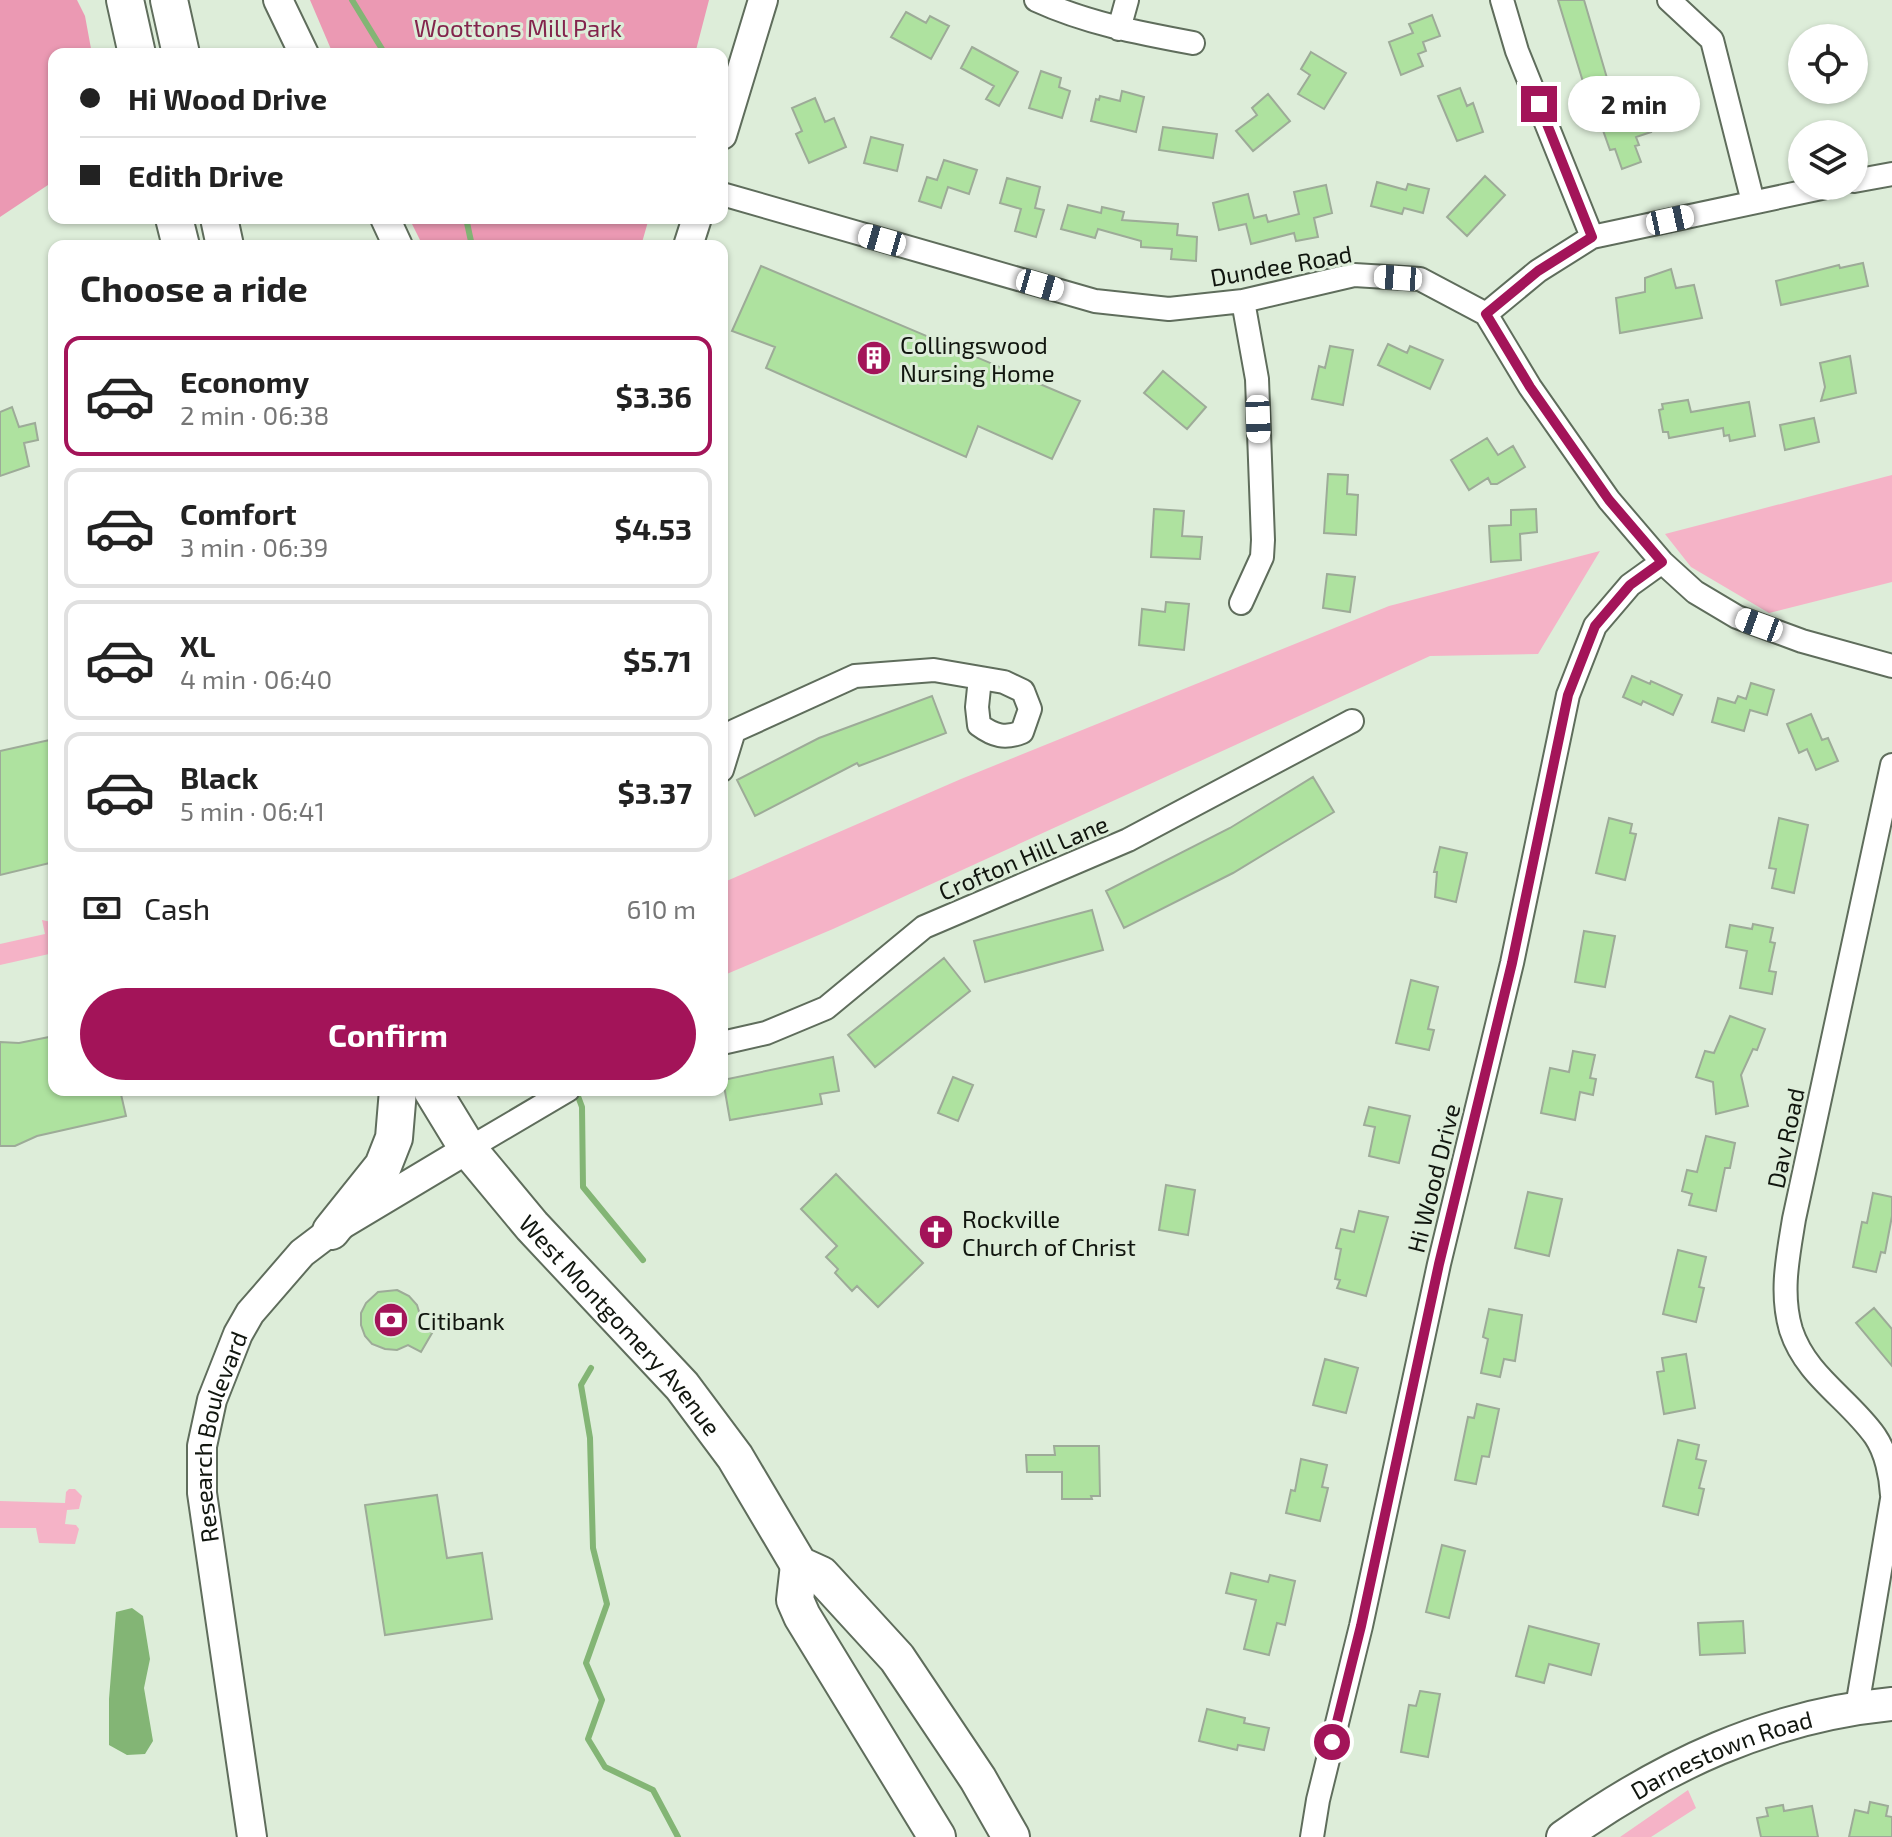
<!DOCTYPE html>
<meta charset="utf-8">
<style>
body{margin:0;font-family:"Exo 2",sans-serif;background:#f6f6f6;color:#222;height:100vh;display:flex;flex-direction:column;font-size:30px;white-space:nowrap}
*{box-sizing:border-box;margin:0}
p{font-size:26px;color:#767676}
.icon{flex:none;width:44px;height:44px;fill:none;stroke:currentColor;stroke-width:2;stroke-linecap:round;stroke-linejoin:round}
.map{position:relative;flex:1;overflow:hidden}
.side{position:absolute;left:48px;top:240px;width:680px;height:856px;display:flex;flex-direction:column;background:#fff;border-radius:16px;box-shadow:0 2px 6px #0004}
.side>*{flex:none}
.guide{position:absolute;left:48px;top:48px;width:680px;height:176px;border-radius:16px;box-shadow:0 2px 6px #0004;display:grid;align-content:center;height:176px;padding:0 32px;background:#fff}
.fabs{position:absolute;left:1788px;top:24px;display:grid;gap:16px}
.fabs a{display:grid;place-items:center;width:80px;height:80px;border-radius:50%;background:#fff;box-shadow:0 2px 6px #0004;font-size:40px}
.end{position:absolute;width:36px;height:36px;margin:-18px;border:10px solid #a31459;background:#fff;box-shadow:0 0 0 4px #fff}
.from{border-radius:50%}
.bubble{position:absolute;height:56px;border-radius:28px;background:#fff;box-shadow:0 2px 6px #0004;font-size:26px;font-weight:700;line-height:56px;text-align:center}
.car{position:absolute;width:24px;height:48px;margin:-24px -12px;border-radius:10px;box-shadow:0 0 6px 2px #0007;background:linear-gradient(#fff 24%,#345 0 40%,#fff 0 76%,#345 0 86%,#fff 0)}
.guide b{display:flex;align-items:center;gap:28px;height:76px;font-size:30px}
.guide b+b{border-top:2px solid #e0e0e0}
.guide i{width:20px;height:20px;background:#222}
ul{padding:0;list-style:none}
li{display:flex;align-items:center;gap:24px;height:120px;margin:0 16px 12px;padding:0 16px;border:4px solid #e0e0e0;border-radius:16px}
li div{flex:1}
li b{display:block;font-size:30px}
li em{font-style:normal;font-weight:700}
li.on{border-color:#a31459}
li>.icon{width:72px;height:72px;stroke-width:1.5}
h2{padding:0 32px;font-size:36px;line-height:96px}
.pay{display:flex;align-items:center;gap:20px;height:88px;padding:0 32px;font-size:30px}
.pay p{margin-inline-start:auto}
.cta{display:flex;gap:16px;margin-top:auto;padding:16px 32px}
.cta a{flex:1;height:92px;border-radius:48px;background:#a31459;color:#fff;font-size:32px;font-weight:700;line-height:92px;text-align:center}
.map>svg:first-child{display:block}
.green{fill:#f5b3c7}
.forest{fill:#eb99b3}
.water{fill:#83b575}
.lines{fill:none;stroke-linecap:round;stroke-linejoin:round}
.stream{stroke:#83b575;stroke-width:6}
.building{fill:#aee29f;stroke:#9dab98;stroke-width:2}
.minor-casing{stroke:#5f6d5c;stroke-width:26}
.tertiary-casing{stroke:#5f6d5c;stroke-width:32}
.secondary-casing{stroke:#5f6d5c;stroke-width:36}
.primary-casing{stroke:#5f6d5c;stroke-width:40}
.minor{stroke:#fff;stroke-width:22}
.tertiary{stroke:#fff;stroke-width:28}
.secondary{stroke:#fff;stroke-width:32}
.primary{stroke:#fff;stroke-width:36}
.route{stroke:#a31459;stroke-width:10}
.labels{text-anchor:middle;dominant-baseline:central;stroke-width:6;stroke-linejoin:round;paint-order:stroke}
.park-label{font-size:24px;fill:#83244c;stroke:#ddedd9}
.street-label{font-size:24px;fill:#11160f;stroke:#ddedd9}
.poi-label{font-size:24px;fill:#11160f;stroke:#ddedd9;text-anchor:start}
</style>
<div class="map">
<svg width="1892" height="1837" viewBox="0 0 1892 1837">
<rect width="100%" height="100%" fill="#ddedd9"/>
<path class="green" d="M 1892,475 L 1892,582 L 1769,613 L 1691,567 L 1665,534 Z
M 1600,551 L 1538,654 L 1430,656 L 833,929 L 722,976 L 722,883 L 961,779 L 1389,606 Z
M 42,920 L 51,922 L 53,925 L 54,967 L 49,954 L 0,965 L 0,944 L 45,934 Z
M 69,1489 L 75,1489 L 82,1496 L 79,1509 L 67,1510 L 65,1524 L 76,1525 L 79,1529 L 75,1544 L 39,1543 L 36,1528 L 0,1528 L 0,1501 L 65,1503 L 66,1492 Z
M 1688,1790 L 1696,1808 L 1651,1837 L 1620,1837 Z"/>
<path class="forest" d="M 0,0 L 77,0 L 85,16 L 92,54 L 54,54 L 54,181 L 0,217 Z
M 310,0 L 709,0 L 695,54 L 333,54 Z
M 409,218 L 649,218 L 641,246 L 423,246 Z"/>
<path class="water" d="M 132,1608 L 143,1616 L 150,1659 L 144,1688 L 153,1741 L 145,1754 L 127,1755 L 109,1745 L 109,1699 L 116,1612 Z"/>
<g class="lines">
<path class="stream" d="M 352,0 L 385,54
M 466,218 L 472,246
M 576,1091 L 582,1107 L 583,1187 L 643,1260
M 591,1368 L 581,1385 L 590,1438 L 593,1548 L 607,1604 L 586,1663 L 602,1700 L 588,1739 L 605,1767 L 653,1790 L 678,1837"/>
</g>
<path class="building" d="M 1558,0 L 1584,0 L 1607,78 L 1584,85 Z
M 906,12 L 926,23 L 930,16 L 949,26 L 931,59 L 891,37 Z
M 1432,15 L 1440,36 L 1423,42 L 1426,51 L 1418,54 L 1423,66 L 1401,75 L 1389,42 L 1413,33 L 1409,24 Z
M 972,47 L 1018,72 L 999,106 L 986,99 L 994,86 L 961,68 Z
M 1311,52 L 1346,73 L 1324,109 L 1298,94 L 1310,75 L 1301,69 Z
M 1041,71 L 1061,78 L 1059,87 L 1070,91 L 1062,118 L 1029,108 Z
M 1460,88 L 1467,106 L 1473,103 L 1483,132 L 1457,141 L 1438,96 Z
M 1122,91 L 1144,97 L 1136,132 L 1091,121 L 1096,99 L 1099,100 L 1100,96 L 1120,101 Z
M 1268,94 L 1290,121 L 1253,151 L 1236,131 L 1257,115 L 1252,108 Z
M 815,98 L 825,122 L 834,118 L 846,147 L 809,163 L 796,134 L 802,131 L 792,108 Z
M 1641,104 L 1651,132 L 1636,137 L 1639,145 L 1635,146 L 1641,162 L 1622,169 L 1615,149 L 1610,150 L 1599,119 Z
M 1163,127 L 1217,134 L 1213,158 L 1159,150 Z
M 871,137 L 903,145 L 897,171 L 864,163 Z
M 944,160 L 977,170 L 969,194 L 948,187 L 941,208 L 919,201 L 927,177 L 937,180 Z
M 1485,176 L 1505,195 L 1467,236 L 1447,217 Z
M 1007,178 L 1040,187 L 1035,208 L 1044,210 L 1036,237 L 1015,231 L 1021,209 L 1000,203 Z
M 1377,182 L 1406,190 L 1408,184 L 1429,189 L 1423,213 L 1404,208 L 1402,214 L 1371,206 Z
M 1326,185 L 1332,213 L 1314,218 L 1318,237 L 1296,241 L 1294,233 L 1251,244 L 1246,224 L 1219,230 L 1213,203 L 1248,194 L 1254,218 L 1266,215 L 1268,222 L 1299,214 L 1294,192 Z
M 1068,205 L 1101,213 L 1102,207 L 1124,212 L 1122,220 L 1178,224 L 1177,235 L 1197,237 L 1196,261 L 1171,259 L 1172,249 L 1141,247 L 1141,241 L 1098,229 L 1095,238 L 1061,229 Z
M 1863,263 L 1868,286 L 1781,305 L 1776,281 L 1839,265 L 1840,268 Z
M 761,266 L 1080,401 L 1052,459 L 978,426 L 966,457 L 766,368 L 775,347 L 732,331 Z
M 1671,269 L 1676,288 L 1694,285 L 1702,318 L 1620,333 L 1616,298 L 1645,292 L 1645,278 Z
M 1388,344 L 1407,353 L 1410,346 L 1443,360 L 1430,389 L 1378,365 Z
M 1330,346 L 1353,350 L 1343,405 L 1312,399 L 1319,366 L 1325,368 Z
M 1850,356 L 1856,393 L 1821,401 L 1825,387 L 1820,363 Z
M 1163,371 L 1206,407 L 1187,429 L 1144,393 Z
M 1688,400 L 1691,412 L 1749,402 L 1755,436 L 1730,441 L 1729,435 L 1724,436 L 1723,428 L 1669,438 L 1668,432 L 1663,432 L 1659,410 L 1663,409 L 1662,404 Z
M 12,407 L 19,427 L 35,423 L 38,440 L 24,443 L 29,466 L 0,476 L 0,412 Z
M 1814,418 L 1819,442 L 1785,450 L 1780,425 Z
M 1487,438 L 1498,455 L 1513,446 L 1525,467 L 1497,484 L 1491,484 L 1488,478 L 1469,490 L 1451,460 Z
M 1328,474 L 1348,475 L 1347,494 L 1358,495 L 1356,535 L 1324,533 Z
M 1154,509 L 1184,511 L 1182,536 L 1202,537 L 1200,559 L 1151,557 Z
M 1536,509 L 1537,532 L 1520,534 L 1521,560 L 1491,562 L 1489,526 L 1511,525 L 1511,510 Z
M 1327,574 L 1355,577 L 1350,612 L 1323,608 Z
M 1166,602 L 1189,604 L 1184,650 L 1139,645 L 1142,609 L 1165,612 Z
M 1632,676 L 1650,684 L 1651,681 L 1682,695 L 1673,715 L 1643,701 L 1641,705 L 1623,697 Z
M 1751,683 L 1774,690 L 1767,715 L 1750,710 L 1744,731 L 1712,722 L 1718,698 L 1735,703 L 1738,696 L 1746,699 Z
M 932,696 L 946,733 L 859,766 L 857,763 L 755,816 L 737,780 L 819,738 Z
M 1811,714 L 1822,740 L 1828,738 L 1838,761 L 1816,770 L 1807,749 L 1799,753 L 1787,724 Z
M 54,739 L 54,862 L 0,875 L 0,751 Z
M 1313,777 L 1334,812 L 1233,873 L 1124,928 L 1106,891 L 1230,828 Z
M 1609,818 L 1632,824 L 1630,833 L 1636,834 L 1625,880 L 1596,873 Z
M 1779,818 L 1808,825 L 1794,893 L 1772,888 L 1776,869 L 1769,868 Z
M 1440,847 L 1467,853 L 1456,902 L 1435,897 L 1437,872 L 1434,872 Z
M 1092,910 L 1103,950 L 985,982 L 974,941 Z
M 1753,924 L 1773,928 L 1770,942 L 1775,943 L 1769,971 L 1776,972 L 1772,994 L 1740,988 L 1747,951 L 1726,947 L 1730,925 L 1752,929 Z
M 1584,931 L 1615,936 L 1605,987 L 1575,982 Z
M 944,958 L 970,991 L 875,1067 L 848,1035 Z
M 1411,980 L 1438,987 L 1428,1029 L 1434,1030 L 1429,1050 L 1396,1043 Z
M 1730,1016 L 1765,1029 L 1757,1050 L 1753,1049 L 1741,1075 L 1748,1106 L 1716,1114 L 1713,1082 L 1696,1077 L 1705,1051 L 1714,1053 Z
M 54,1036 L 54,1090 L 120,1090 L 126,1116 L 37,1136 L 15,1146 L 0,1146 L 0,1042 L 19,1043 Z
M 1573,1051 L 1595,1055 L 1590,1078 L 1596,1079 L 1593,1095 L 1580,1092 L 1575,1120 L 1541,1113 L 1550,1068 L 1569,1072 Z
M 833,1057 L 839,1091 L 820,1094 L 822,1104 L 730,1120 L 723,1080 Z
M 953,1077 L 973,1085 L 958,1121 L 938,1113 Z
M 1369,1107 L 1410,1116 L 1399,1163 L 1369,1156 L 1375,1127 L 1364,1125 Z
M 1706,1136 L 1735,1143 L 1730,1168 L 1725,1168 L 1716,1211 L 1689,1205 L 1692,1194 L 1682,1191 L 1687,1170 L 1697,1172 Z
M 836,1174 L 923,1263 L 878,1307 L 857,1286 L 852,1291 L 835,1273 L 838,1269 L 826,1257 L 837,1246 L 801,1209 Z
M 1166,1185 L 1195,1190 L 1188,1235 L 1159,1230 Z
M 1528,1192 L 1562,1199 L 1549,1256 L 1515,1248 Z
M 1873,1193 L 1892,1197 L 1892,1216 L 1885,1253 L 1881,1252 L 1876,1272 L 1853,1267 L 1862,1222 L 1867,1223 Z
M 1359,1211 L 1388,1217 L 1366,1296 L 1337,1288 L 1340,1280 L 1335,1279 L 1341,1249 L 1336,1248 L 1341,1229 L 1354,1232 Z
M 1678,1250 L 1706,1257 L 1699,1287 L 1704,1288 L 1696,1322 L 1663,1314 Z
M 397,1290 L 409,1296 L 417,1305 L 420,1315 L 420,1326 L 432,1333 L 421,1352 L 408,1345 L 397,1350 L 385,1349 L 372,1344 L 365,1336 L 361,1325 L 361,1313 L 366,1303 L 378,1292 Z
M 1874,1308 L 1892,1329 L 1892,1366 L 1856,1323 Z
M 1489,1309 L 1522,1315 L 1515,1361 L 1504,1359 L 1500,1377 L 1481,1373 L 1488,1339 L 1483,1337 Z
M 1686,1354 L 1695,1408 L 1664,1414 L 1657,1372 L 1664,1371 L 1662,1358 Z
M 1325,1359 L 1358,1368 L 1346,1413 L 1313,1405 Z
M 1477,1404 L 1499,1409 L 1489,1457 L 1482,1456 L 1476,1484 L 1455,1480 L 1468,1417 L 1474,1418 Z
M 1678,1440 L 1699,1445 L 1696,1459 L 1706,1461 L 1699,1488 L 1704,1489 L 1698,1515 L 1663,1506 Z
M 1054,1446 L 1099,1446 L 1100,1496 L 1091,1496 L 1092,1499 L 1062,1499 L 1062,1472 L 1027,1472 L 1026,1455 L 1055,1455 Z
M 1301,1459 L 1327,1465 L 1322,1487 L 1328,1488 L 1320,1521 L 1286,1513 L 1291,1490 L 1295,1491 Z
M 437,1495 L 447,1558 L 482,1553 L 492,1619 L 385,1635 L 365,1505 Z
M 1442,1545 L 1465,1551 L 1449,1618 L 1426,1612 Z
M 1231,1573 L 1268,1582 L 1270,1575 L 1295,1581 L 1285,1625 L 1277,1623 L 1269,1655 L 1244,1649 L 1256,1600 L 1226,1593 Z
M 1743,1621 L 1745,1653 L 1700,1655 L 1698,1623 Z
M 1529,1626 L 1599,1644 L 1591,1675 L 1549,1664 L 1544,1683 L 1516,1676 Z
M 1420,1691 L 1440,1694 L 1428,1757 L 1401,1752 L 1409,1705 L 1416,1706 Z
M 1207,1709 L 1245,1718 L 1244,1723 L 1269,1728 L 1264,1750 L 1238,1745 L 1237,1750 L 1199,1741 Z
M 1870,1802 L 1888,1806 L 1886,1816 L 1892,1817 L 1892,1837 L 1849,1837 L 1855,1810 L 1868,1813 Z
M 1783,1805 L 1784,1811 L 1812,1806 L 1818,1837 L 1761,1837 L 1757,1818 L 1768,1816 L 1766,1808 Z"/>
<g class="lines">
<g class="minor-casing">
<path id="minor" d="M 1036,0 C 1086,23 1139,33 1193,43
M 1502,0 L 1517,51 L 1592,237
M 1669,0 L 1712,40 L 1753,202
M 1119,29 L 1127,0
M 1854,181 L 1892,174
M 722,194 L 1095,301 L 1169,309 L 1243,301 L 1354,275 L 1420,279 L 1486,314 L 1530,387 L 1609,500 L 1662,562 L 1695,592 L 1737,617 L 1802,641 L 1892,666
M 1486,314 L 1538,271 L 1592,237 L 1831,186
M 1241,603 L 1262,557 L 1263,540 L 1257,379 L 1243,301
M 1892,765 L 1794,1219 C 1788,1256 1780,1293 1791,1330 C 1806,1376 1848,1398 1875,1436 C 1886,1452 1891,1476 1892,1495
M 722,770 L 734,731 L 855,676 L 934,670 L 1004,682 L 1023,691 L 1030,709 L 1022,732 C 1005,739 994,736 979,725 L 977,707 L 980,678
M 722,1043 L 766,1033 L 826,1008 L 924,927 L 1128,840 L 1352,721
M 468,1149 L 568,1090
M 1857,1707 L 1892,1499
M 1312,1837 L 1318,1800 L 1361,1626 L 1439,1264 L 1512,963 L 1568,695 L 1595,626 L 1630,585 L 1662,562"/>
</g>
<g class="tertiary-casing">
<g id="tertiary">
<path d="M 278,0 L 304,54"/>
<path d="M 722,135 L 763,0"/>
<path d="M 385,218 L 398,246"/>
<path d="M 688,246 L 697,218"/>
<path id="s1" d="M 252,1837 L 202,1493 L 202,1446 L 212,1400 L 238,1334 L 250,1313 L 302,1253 L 331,1231 L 468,1149"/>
</g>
</g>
<g class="secondary-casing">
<g id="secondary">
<path id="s2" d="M 1563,1837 C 1663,1766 1768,1716 1892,1704"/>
</g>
</g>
<g class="primary-casing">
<g id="primary">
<path d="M 125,0 L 137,54"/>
<path d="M 169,0 L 181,54"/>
<path d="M 174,218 L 181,246"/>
<path d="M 219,218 L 225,246"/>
<path id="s3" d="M 432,1090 L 468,1149 L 532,1226 L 682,1386 L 735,1457 L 799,1565 L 821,1575 L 897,1658 L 978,1779 L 1011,1837"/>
<path d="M 331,1231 L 383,1166 L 394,1138 L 398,1090"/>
<path d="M 799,1565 L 795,1600 L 802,1616 L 937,1837"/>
</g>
</g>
<use href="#minor" class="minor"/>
<use href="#tertiary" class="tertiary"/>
<use href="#secondary" class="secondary"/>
<use href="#primary" class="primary"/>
</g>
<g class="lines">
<path class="route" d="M 1332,1742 L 1361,1626 L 1439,1264 L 1512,963 L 1568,695 L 1595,626 L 1630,585 L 1662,562 L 1609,500 L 1530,387 L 1486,314 L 1538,271 L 1592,237 L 1539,104"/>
</g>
<defs>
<g id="building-disc" transform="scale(1.8)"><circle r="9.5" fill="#a31459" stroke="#ddedd9"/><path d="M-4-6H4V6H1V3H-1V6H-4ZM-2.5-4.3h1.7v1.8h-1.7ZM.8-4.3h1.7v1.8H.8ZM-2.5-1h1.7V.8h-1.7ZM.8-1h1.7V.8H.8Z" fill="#fff"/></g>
<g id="church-disc" transform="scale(1.8)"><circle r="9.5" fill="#a31459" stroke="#ddedd9"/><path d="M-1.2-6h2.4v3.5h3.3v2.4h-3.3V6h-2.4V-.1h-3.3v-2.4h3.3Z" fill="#fff"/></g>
<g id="bank-disc" transform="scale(1.8)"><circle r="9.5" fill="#a31459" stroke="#ddedd9"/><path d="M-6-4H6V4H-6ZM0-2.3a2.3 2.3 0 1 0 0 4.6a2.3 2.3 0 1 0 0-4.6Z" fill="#fff"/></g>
</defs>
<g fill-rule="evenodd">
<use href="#building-disc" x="874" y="358"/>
<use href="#church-disc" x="936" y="1232"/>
<use href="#bank-disc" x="391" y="1320"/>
</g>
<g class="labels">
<g class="park-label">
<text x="518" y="27">Woottons Mill Park</text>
</g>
<g class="street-label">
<text transform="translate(1281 265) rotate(-10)">Dundee Road</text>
<text transform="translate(1023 857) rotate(-23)">Crofton Hill Lane</text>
<text transform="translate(1785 1138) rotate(-78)">Dav Road</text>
<text transform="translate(1433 1178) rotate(-76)">Hi Wood Drive</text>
<text stroke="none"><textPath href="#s3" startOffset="302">West Montgomery Avenue</textPath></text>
<text stroke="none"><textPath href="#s1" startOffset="406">Research Boulevard</textPath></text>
<text stroke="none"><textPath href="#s2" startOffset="180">Darnestown Road</textPath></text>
</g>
<g class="poi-label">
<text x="900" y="344">Collingswood<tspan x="900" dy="28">Nursing Home</tspan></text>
<text x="962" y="1218">Rockville<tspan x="962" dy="28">Church of Christ</tspan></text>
<text x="417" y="1320">Citibank</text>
</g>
</g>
</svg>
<div class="fabs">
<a><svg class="icon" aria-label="locate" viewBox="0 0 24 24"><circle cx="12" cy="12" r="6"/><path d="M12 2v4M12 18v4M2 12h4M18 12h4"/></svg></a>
<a><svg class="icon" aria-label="layers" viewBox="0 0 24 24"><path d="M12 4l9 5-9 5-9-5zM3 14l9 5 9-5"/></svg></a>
</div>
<i class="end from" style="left:1332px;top:1742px"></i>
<i class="end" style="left:1539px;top:104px"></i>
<div class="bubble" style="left:1568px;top:76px;width:132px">2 min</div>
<i class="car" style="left:1670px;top:220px;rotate:78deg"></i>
<i class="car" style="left:882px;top:240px;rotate:286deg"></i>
<i class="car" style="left:1398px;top:278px;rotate:274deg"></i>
<i class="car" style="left:1040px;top:285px;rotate:106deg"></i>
<i class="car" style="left:1258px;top:419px;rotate:178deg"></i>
<i class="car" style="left:1759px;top:625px;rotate:290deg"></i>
<div class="guide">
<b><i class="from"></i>Hi Wood Drive</b>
<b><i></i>Edith Drive</b>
</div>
<section class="side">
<h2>Choose a ride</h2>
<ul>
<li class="on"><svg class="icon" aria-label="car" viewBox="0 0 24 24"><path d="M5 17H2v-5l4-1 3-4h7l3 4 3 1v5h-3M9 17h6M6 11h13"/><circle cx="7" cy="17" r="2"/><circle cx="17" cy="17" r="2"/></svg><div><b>Economy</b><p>2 min · 06:38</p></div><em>$3.36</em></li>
<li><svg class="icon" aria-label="car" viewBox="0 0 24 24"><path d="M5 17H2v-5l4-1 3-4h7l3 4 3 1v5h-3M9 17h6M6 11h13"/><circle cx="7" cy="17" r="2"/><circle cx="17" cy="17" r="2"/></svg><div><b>Comfort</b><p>3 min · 06:39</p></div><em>$4.53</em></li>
<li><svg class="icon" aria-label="car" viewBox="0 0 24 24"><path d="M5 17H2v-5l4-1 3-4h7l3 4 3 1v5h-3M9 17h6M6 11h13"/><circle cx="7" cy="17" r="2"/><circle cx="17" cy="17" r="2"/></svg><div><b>XL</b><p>4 min · 06:40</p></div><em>$5.71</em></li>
<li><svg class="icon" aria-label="car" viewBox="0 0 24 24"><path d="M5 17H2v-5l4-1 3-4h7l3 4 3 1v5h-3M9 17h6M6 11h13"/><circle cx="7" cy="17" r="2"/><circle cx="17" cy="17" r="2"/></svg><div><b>Black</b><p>5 min · 06:41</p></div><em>$3.37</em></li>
</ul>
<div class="pay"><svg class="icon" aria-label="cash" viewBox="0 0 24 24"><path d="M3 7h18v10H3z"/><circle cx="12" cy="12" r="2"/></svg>Cash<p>610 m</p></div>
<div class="cta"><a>Confirm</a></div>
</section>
</div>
